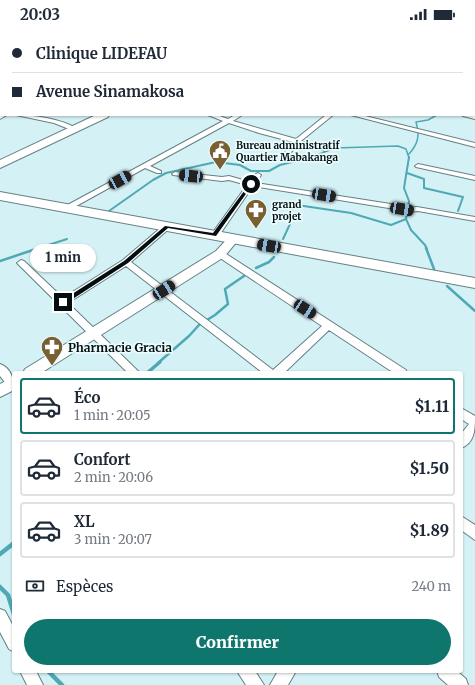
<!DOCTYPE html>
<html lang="fr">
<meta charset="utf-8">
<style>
body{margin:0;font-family:Merriweather,serif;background:#f2f2f3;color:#1f2937;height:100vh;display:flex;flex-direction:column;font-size:15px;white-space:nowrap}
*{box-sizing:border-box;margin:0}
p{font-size:13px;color:#747a83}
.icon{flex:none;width:22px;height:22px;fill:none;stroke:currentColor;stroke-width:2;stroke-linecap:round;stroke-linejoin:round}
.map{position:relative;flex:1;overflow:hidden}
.sheet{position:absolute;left:12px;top:343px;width:451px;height:302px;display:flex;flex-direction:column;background:#fff;border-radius:4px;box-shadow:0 1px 3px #0004}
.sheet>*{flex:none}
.guide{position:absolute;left:0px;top:0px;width:475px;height:88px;box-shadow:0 1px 3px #0004;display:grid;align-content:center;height:88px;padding:0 12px;background:#fff}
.end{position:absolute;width:18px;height:18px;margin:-9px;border:5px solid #040d0f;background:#fff;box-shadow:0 0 0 2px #fff}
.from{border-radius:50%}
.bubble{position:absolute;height:28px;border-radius:14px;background:#fff;box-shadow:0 1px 3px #0004;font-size:13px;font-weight:800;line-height:28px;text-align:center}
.car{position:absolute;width:12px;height:24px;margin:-12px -6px;border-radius:5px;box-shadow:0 0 3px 1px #0007;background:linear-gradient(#222 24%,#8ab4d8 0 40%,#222 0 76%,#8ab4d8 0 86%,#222 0)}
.guide b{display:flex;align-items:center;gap:14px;height:38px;font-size:15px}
.guide b+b{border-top:1px solid #e0e1e3}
.guide i{width:10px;height:10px;background:#1f2937}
ul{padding:7px 0 0;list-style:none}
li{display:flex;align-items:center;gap:12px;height:56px;margin:0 8px 6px;padding:0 4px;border:2px solid #e0e1e3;border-radius:4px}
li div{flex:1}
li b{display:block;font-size:15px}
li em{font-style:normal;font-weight:800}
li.selected{border-color:#0f766e}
li>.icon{width:36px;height:36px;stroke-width:1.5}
.pay{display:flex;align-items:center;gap:10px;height:44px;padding:0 12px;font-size:15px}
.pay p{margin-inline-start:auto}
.cta{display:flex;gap:8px;margin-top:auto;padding:8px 12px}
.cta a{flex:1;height:46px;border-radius:24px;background:#0f766e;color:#fff;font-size:16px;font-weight:800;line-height:46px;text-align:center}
.status{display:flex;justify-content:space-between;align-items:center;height:28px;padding:0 20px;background:#fff;direction:ltr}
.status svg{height:11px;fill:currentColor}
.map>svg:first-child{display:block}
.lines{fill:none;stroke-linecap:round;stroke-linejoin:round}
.stream-far4{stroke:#4fa9b5;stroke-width:1.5}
.stream-far3{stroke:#4fa9b5;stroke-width:2}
.stream-far2{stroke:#4fa9b5;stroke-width:2.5}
.stream-far1{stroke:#4fa9b5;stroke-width:3.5}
.stream{stroke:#4fa9b5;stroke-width:4.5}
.street-casing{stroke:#668084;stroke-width:2}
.secondary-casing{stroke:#668084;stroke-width:2}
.highway-casing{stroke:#668084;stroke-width:2}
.street{fill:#fff;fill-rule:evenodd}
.secondary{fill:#fff;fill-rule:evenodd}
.highway{fill:#fff;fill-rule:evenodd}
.route{fill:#040d0f}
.labels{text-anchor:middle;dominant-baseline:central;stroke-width:3.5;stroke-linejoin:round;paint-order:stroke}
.far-poi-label{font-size:10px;font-weight:bold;fill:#040d0f;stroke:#eafcfe;text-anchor:start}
.poi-label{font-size:12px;font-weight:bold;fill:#040d0f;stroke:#eafcfe;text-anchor:start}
</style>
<div class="status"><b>20:03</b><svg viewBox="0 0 49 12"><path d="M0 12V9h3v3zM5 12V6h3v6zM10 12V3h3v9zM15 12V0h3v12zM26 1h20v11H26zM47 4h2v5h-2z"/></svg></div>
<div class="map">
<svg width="475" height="657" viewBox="0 0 475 657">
<rect width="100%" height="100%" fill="#d4f1f5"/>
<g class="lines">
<path class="stream-far4" d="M 409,126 C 418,116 420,108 416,94 L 428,92 L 437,87
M 309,130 L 335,120 L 398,118 L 406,121 L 409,130"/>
<path class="stream-far3" d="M 409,129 L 404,160 L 409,173 L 406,191 L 411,202 L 425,217 L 427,221
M 407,145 L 424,151 L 424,160 L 463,169 L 458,183
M 109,183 L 153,152 L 166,145 L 216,134 L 240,137 L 251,143 L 269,143 L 280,137 L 312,129
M 283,211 L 290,196 L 291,182 L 297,177 L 351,185 L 391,197 L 406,191
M 36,221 L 67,211"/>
<path class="stream-far2" d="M 426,220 L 434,241
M 0,233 L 39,220
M 256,240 L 269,234 L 274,229
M 447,258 L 475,283
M 158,335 L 189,308 L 199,297 L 215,287 L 228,276 L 225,261 L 244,248"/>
<path class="stream-far1" d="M 147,345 L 160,334"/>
<path class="stream" d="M 0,526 L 14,515
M 0,559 L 8,567 L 14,586
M 48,643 L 62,657"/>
<g class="street-casing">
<path id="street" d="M 4,0 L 14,0 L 15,1 L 5,1 Z
M 113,0 L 124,0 L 125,1 L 114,1 Z
M 221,0 L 231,0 L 232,1 L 220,1 Z
M 326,0 L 335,0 L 336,1 L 327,1 Z
M 407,0 L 416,0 L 417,1 L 408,1 Z
M 474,9 L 475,9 L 475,11 L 474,11 Z
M 0,19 L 1,19 L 1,21 L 0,21 Z
M 474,23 L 475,23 L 475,25 L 474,25 Z
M 474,44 L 475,44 L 475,46 L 474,46 Z
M 0,55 L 1,55 L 1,59 L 0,59 Z
M 474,62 L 475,62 L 475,66 L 474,66 Z
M 0,87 L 7,87 L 0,91 Z
M 16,87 C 33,87 63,91 77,101 L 74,103 L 54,95 Z
M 208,87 L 217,87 L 228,91 L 235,87 L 242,87 L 233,93 L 296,111 L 326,87 L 333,87 L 301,113 L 329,121 L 326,123 L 298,116 L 287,129 L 283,129 L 282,128 L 293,114 L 259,105 L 229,95 L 150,138 L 161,143 L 161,145 L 157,145 L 145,140 L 69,182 L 63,182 L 62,180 L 223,93 Z
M 351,87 L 361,87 L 475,115 L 475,119 Z
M 462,87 L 475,87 L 475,91 L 463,88 Z
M 418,136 L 475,148 L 475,152 L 416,139 L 415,138 Z
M 175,144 L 222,149 L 229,148 L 250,154 L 256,146 L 258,145 L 261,147 L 256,155 L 397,177 L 407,180 L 417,179 L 475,189 L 475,193 L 418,183 L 407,184 L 395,181 L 253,158 L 218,209 L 215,209 L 211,207 L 247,157 L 229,152 L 222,153 L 173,147 L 172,146 Z
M 164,197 L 170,197 L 171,199 L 131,234 L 273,342 L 322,298 L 217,228 L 217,224 L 223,224 L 406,342 L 407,345 L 394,345 L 329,302 L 284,345 L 263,345 L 126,238 L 68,275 L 140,345 L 128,345 L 17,235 L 21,232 L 24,233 L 63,270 L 123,232 Z
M 0,336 C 11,340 14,352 14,362 L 10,361 L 0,348 Z
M 461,380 L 475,388 C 475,401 475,415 461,420 L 461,406 L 469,396 L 461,391 Z
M 461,488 L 475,497 L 475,512 L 461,502 Z
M 0,581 L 5,583 L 14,600 L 14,624 L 9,621 L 0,604 Z
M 20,643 L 36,643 L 43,657 L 27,657 Z
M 237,643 L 255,643 L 264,657 L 246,657 Z
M 278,643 L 296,643 L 288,657 L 270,657 Z
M 437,643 L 457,643 L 466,651 L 468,657 L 448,657 L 439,649 Z"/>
</g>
<g class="secondary-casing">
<path id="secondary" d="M 0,30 L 1,30 L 1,34 L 0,34 Z
M 233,208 L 239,211 L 224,229 L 41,345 L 23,345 L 25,341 L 216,223 L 229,209 Z
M 14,349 L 14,362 L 0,369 L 0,356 Z"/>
</g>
<g class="highway-casing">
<path id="highway" d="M 281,0 L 290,0 L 280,1 Z
M 96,87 L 109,87 L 108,89 L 0,140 L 0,132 Z
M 0,164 L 475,250 L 475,260 L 0,172 Z"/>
</g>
<use href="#street" class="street"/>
<use href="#secondary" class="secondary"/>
<use href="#highway" class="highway"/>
</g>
<path class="route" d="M 250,155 L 253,156 L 216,208 L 168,200 L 128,235 L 65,276 L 61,276 L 61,273 L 124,233 L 165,198 L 213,205 Z"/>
<defs>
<g id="civic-pin" transform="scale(1.15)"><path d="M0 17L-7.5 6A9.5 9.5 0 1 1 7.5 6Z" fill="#7a5f31" stroke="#eafcfe"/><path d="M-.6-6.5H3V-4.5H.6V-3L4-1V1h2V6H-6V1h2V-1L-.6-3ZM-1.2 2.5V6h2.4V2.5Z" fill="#fff"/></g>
<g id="pharmacy-pin" transform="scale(1.15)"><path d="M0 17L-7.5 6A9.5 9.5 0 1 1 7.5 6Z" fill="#7a5f31" stroke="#eafcfe"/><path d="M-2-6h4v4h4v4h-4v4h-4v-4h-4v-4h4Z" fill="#fff"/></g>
</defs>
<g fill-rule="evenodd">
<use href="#civic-pin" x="220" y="123"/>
<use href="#pharmacy-pin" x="256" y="182"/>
<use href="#pharmacy-pin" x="52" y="319"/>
</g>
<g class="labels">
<g class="far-poi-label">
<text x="236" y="117">Bureau administratif<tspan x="236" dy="12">Quartier Mabakanga</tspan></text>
<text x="272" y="176">grand<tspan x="272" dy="12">projet</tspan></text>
</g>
<g class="poi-label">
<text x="68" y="319">Pharmacie Gracia</text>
</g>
</g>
</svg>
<i class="end from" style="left:251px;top:156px"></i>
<i class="end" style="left:63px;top:274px"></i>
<div class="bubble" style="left:30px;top:216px;width:66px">1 min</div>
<i class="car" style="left:191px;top:148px;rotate:276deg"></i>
<i class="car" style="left:120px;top:152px;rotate:61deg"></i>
<i class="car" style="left:324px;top:167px;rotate:99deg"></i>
<i class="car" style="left:402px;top:181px;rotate:99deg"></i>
<i class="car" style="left:269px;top:218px;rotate:280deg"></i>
<i class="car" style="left:164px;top:262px;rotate:57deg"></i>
<i class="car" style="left:305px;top:281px;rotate:123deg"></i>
<div class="guide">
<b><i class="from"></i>Clinique LIDEFAU</b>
<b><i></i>Avenue Sinamakosa</b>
</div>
<section class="sheet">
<ul>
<li class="selected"><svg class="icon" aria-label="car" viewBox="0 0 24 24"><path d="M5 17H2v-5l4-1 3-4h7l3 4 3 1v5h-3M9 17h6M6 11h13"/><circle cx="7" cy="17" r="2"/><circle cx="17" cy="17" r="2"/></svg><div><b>Éco</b><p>1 min · 20:05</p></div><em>$1.11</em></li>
<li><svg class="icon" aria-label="car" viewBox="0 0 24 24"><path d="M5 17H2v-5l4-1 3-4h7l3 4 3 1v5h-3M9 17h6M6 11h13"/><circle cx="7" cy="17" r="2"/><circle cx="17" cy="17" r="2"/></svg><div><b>Confort</b><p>2 min · 20:06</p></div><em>$1.50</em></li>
<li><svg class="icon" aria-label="car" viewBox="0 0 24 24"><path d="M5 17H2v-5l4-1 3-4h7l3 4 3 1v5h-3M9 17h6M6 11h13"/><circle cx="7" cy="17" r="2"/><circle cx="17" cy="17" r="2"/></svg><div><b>XL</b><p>3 min · 20:07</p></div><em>$1.89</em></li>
</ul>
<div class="pay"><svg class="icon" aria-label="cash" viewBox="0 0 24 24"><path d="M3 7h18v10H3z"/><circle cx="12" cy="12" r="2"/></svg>Espèces<p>240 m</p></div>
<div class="cta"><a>Confirmer</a></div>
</section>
</div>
